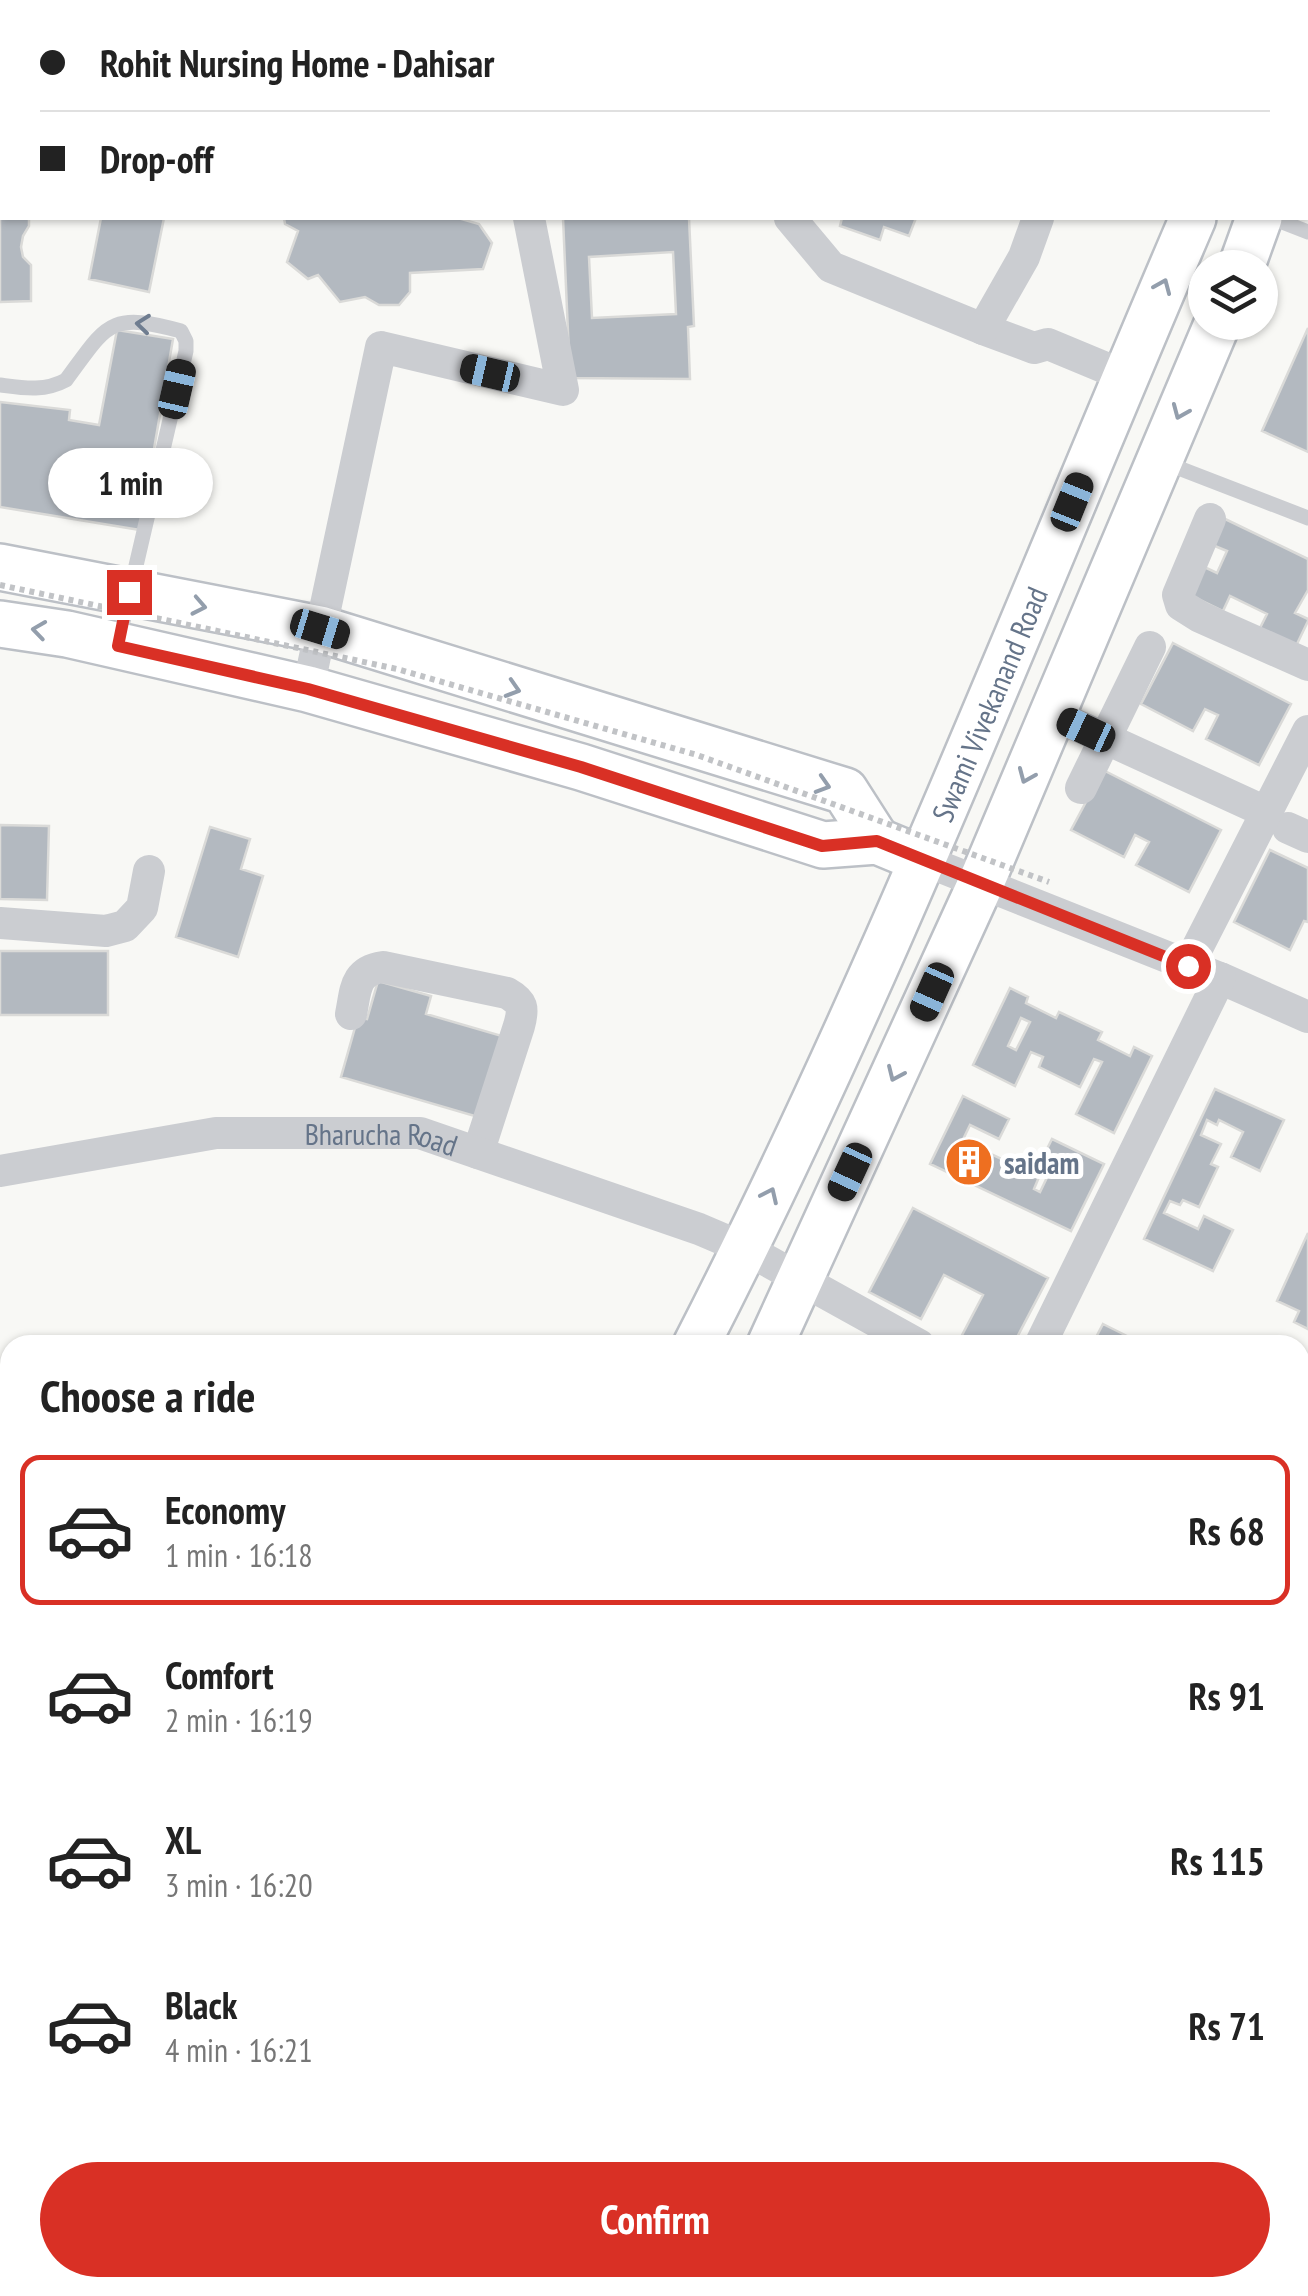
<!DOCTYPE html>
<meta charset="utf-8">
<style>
body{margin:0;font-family:"PT Sans Narrow",sans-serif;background:#f6f6f6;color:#222;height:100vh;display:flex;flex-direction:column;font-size:38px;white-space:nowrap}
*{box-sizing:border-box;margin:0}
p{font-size:32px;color:#767676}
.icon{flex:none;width:55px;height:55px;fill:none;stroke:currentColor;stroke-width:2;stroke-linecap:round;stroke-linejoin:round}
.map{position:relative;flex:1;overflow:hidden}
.drawer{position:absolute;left:0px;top:1335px;width:1310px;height:962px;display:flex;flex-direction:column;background:#fff;border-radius:30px 30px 0 0;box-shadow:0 2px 8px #0004}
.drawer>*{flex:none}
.guide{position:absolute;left:0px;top:0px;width:1310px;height:220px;box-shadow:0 2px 8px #0004;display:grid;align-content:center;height:220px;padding:0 40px;background:#fff}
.fabs{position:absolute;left:1188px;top:250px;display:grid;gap:20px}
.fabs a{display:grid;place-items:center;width:90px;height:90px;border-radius:50%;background:#fff;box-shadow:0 2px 8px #0004;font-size:50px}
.end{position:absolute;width:45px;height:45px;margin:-22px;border:12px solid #d93025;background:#fff;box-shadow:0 0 0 5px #fff}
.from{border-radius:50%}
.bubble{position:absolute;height:70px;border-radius:35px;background:#fff;box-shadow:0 2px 8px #0004;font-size:32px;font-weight:700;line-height:70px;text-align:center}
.car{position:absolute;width:30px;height:60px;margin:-30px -15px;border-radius:12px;box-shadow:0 0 8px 2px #0007;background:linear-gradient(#222 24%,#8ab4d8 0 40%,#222 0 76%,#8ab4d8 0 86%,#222 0)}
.guide b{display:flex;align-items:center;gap:35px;height:95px;font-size:38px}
.guide b+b{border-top:2px solid #e0e0e0}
.guide i{width:25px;height:25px;background:#222}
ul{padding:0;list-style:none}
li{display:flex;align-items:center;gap:30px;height:150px;margin:0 20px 15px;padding:0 20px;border:5px solid transparent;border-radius:20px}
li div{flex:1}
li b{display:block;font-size:38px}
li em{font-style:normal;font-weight:700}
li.current{border-color:#d93025}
li>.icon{width:90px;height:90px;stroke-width:1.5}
h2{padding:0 40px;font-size:45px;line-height:120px}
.cta{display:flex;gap:20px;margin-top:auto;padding:20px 40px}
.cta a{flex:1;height:115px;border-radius:60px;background:#d93025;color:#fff;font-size:40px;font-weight:700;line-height:115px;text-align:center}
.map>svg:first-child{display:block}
.building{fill:#b3b9c0;stroke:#dadad8;stroke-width:2.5;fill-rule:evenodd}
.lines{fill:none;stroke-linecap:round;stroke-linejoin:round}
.secondary-casing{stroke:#bcc0c6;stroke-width:50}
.lane{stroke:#cbcdd1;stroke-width:15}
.street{stroke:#cbcdd1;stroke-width:32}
.secondary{stroke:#fff;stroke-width:45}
.path-bridge{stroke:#c1c3c6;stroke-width:6;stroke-dasharray:5 5;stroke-linecap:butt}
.oneway{stroke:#939eac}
.oneway2{stroke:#6f7d90}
.route{stroke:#d93025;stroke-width:12}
.labels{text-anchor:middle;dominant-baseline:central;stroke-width:10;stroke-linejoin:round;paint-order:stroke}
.street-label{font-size:30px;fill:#657489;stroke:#fff}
.poi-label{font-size:30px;font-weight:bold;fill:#657489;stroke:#fff;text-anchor:start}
</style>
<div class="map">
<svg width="1308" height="2296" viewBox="0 0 1308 2296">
<rect width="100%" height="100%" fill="#f8f8f5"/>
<path class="building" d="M 243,0 L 358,0 L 359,2 L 243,2 Z
M 0,206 L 2,206 L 2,218 L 29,218 L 29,226 L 23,236 L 21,247 L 23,257 L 31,265 L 31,301 L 0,302 Z
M 101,218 L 164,218 L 149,292 L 89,279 Z
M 284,218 L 458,218 L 479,224 L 492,243 L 483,269 L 410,273 L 410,292 L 399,305 L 379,305 L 365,297 L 340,302 L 318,275 L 308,279 L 287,262 L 298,231 L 285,224 Z
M 563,218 L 689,218 L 694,326 L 688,327 L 690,379 L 570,378 ZM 673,252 L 676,314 L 592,318 L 589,257 Z
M 842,218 L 916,218 L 909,236 L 884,227 L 880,240 L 840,226 Z
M 1308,328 L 1308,452 L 1262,431 Z
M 117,330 L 173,339 L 140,530 L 0,507 L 0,402 L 70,410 L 69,420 L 99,425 Z
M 1223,518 L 1308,559 L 1308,590 L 1295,613 L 1308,619 L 1308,621 L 1296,646 L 1260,628 L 1267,614 L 1230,596 L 1223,611 L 1186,593 L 1200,565 L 1217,573 L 1227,551 L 1210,544 Z
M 1173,643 L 1291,704 L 1259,765 L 1206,739 L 1218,715 L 1205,709 L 1193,731 L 1141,704 Z
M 1103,770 L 1221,830 L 1189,892 L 1136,865 L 1149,842 L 1135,835 L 1124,857 L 1071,830 Z
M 0,825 L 49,826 L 47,900 L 0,899 Z
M 210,827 L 250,839 L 241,869 L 263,876 L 238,957 L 176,937 Z
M 1270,850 L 1308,868 L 1308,922 L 1304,921 L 1290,950 L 1234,922 Z
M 0,951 L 108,951 L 108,1015 L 0,1015 Z
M 378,981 L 431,996 L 426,1014 L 502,1036 L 478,1117 L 341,1077 L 358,1017 L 367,1019 Z
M 1010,988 L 1028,997 L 1026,1003 L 1056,1018 L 1059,1012 L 1102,1032 L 1098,1040 L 1130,1056 L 1134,1047 L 1152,1056 L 1114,1133 L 1076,1114 L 1102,1062 L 1094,1059 L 1080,1087 L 1039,1067 L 1043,1057 L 1031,1052 L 1015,1086 L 973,1065 ZM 1021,1018 L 1030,1022 L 1016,1050 L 1008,1046 Z
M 1215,1089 L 1284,1120 L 1260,1171 L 1231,1157 L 1243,1132 L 1219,1120 L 1217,1125 L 1207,1120 L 1201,1135 L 1221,1144 L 1211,1164 L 1218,1167 L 1199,1207 L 1183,1200 L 1180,1205 L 1170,1201 L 1164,1213 L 1198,1229 L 1204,1216 L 1233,1230 L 1213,1271 L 1144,1239 Z
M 963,1096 L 1009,1119 L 999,1139 L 970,1125 L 957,1152 L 964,1156 L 970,1144 L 1039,1177 L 1034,1189 L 1040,1192 L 1053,1165 L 1042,1159 L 1052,1139 L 1104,1164 L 1071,1231 L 930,1164 Z
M 913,1208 L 1048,1278 L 1013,1345 L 972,1345 L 960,1339 L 983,1295 L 944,1275 L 921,1319 L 869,1292 Z
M 1308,1233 L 1308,1329 L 1294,1322 L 1299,1311 L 1277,1301 Z
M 1103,1324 L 1145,1345 L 1092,1345 Z
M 0,1523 L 10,1524 L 10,1627 L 0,1626 Z
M 0,1827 L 10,1829 L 10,2049 L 0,2046 Z
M 0,2136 L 10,2137 L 11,2296 L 0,2296 Z
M 448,2288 L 509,2288 L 510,2296 L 449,2296 Z
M 744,2288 L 755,2288 L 756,2296 L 693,2296 L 693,2293 Z
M 982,2288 L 1038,2288 L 1033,2296 L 995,2296 Z
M 1145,2288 L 1210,2288 L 1204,2296 L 1140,2296 Z"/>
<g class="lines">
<g class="secondary-casing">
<g id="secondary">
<path d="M 1270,2 L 1270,0"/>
<path d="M 1308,75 L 1308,73"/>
<path d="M 1241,268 L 1259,218"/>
<path d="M 0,567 L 320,629 L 845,791 L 877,841"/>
<path d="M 0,624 L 67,634 L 308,689 L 581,767 L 823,845 L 877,841 L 923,860"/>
<path id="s2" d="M 696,1345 C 884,979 1031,595 1193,218"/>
<path d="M 770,1345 L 981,883 L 1218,322"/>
<path d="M 201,2296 L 205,2288"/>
<path d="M 263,2296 L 267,2288"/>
</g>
</g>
<path class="lane" d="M 1272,218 L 1308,232
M 0,385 C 23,388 44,392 66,380 C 107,325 108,311 181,331 L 186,341 L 186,351 L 118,643
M 1163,462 L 1308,518"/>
<g class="street">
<path d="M 790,218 L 831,267 L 983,329 L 1034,348 L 1048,344 L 1125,376"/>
<path d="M 983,329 L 1024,257 L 1038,218"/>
<path d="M 1210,519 L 1178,595 L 1181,605 L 1200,617 L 1308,665"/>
<path d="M 308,689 L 381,347 L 563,390 L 529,218"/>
<path d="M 1052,714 L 1266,812"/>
<path d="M 1081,788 L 1150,647"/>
<path d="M 1288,828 L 1308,837"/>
<path d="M 923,860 L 1220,978 L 1308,1017"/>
<path d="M 0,923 L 106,931 L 125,926 L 142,908 L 149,871"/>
<path d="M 1188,966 L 1308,731"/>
<path d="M 351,1014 C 356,990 354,971 383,967 L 507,993 C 523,1002 524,1008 519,1026 L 478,1153"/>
<path id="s1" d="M 0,1171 L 216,1133 L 420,1133 L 699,1229 L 746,1249 L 919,1345"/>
<path d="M 1040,1345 L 1220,978"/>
<path d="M 1300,1522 L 1308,1525"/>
<path d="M 0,1743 L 10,1744"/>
<path d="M 866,2288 L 879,2296"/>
<path d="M 958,2288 L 972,2296"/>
</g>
<use href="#secondary" class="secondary"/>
<path class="path-bridge" d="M 0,585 L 397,669 L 697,755 L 1049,882"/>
</g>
<defs><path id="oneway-chevron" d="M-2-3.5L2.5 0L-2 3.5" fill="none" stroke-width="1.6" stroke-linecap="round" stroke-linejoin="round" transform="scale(2.5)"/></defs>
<g class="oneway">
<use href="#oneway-chevron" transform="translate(1163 286) rotate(-67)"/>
<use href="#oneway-chevron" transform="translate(1180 412) rotate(113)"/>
<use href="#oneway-chevron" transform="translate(199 606) rotate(11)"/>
<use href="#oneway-chevron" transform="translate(39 630) rotate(-172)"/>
<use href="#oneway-chevron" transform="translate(513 689) rotate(17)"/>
<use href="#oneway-chevron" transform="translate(1026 776) rotate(113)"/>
<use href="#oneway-chevron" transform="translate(823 785) rotate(17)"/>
<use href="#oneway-chevron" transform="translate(895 1074) rotate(114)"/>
<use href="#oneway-chevron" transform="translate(770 1195) rotate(-65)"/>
</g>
<use class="oneway2" href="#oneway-chevron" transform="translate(143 324) rotate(-174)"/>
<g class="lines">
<path class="route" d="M 129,592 L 118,646 L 308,689 L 581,767 L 822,846 L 877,841 L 1188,966"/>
</g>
<defs>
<g id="building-disc" transform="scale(2.5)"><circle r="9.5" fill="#ee6f20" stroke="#fff"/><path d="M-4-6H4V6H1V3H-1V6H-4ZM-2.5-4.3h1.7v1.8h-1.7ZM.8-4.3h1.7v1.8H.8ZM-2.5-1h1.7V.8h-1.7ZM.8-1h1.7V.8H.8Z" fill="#fff"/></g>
</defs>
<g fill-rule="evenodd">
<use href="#building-disc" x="969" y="1162"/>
</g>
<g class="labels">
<g class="street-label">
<text stroke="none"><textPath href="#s2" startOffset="705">Swami Vivekanand Road</textPath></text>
<text stroke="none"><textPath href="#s1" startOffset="385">Bharucha Road</textPath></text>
</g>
<g class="poi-label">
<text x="1004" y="1162">saidam</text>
</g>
</g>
</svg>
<div class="fabs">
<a><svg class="icon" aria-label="layers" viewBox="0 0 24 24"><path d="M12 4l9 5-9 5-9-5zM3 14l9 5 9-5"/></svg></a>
</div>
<i class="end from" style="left:1188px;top:966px"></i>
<i class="end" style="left:129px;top:592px"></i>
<div class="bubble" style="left:48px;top:448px;width:165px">1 min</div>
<i class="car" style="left:490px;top:373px;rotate:283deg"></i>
<i class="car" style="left:177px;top:389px;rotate:13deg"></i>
<i class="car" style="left:1072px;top:502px;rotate:22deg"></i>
<i class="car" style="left:320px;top:629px;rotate:107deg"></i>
<i class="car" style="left:1086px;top:730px;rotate:295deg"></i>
<i class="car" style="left:932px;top:992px;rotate:204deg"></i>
<i class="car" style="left:850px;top:1172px;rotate:205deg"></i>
<div class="guide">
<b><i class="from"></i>Rohit Nursing Home - Dahisar</b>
<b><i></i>Drop-off</b>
</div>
<section class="drawer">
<h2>Choose a ride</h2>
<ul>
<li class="current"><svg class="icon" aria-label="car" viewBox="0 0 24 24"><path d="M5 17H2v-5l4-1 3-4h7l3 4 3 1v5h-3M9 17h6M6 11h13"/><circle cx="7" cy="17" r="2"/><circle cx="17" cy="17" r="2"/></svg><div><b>Economy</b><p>1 min · 16:18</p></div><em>Rs 68</em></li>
<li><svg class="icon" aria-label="car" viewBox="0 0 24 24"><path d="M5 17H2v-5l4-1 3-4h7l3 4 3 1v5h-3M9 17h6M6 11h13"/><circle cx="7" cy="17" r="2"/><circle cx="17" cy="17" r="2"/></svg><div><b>Comfort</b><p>2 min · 16:19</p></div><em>Rs 91</em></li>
<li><svg class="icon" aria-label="car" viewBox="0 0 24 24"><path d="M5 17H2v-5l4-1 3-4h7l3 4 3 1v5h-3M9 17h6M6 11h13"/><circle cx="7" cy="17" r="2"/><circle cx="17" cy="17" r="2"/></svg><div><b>XL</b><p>3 min · 16:20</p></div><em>Rs 115</em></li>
<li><svg class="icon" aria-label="car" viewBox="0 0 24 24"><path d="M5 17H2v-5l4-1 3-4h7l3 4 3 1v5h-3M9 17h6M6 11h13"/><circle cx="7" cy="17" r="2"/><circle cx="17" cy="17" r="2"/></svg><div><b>Black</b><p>4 min · 16:21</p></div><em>Rs 71</em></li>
</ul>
<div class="cta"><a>Confirm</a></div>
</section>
</div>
